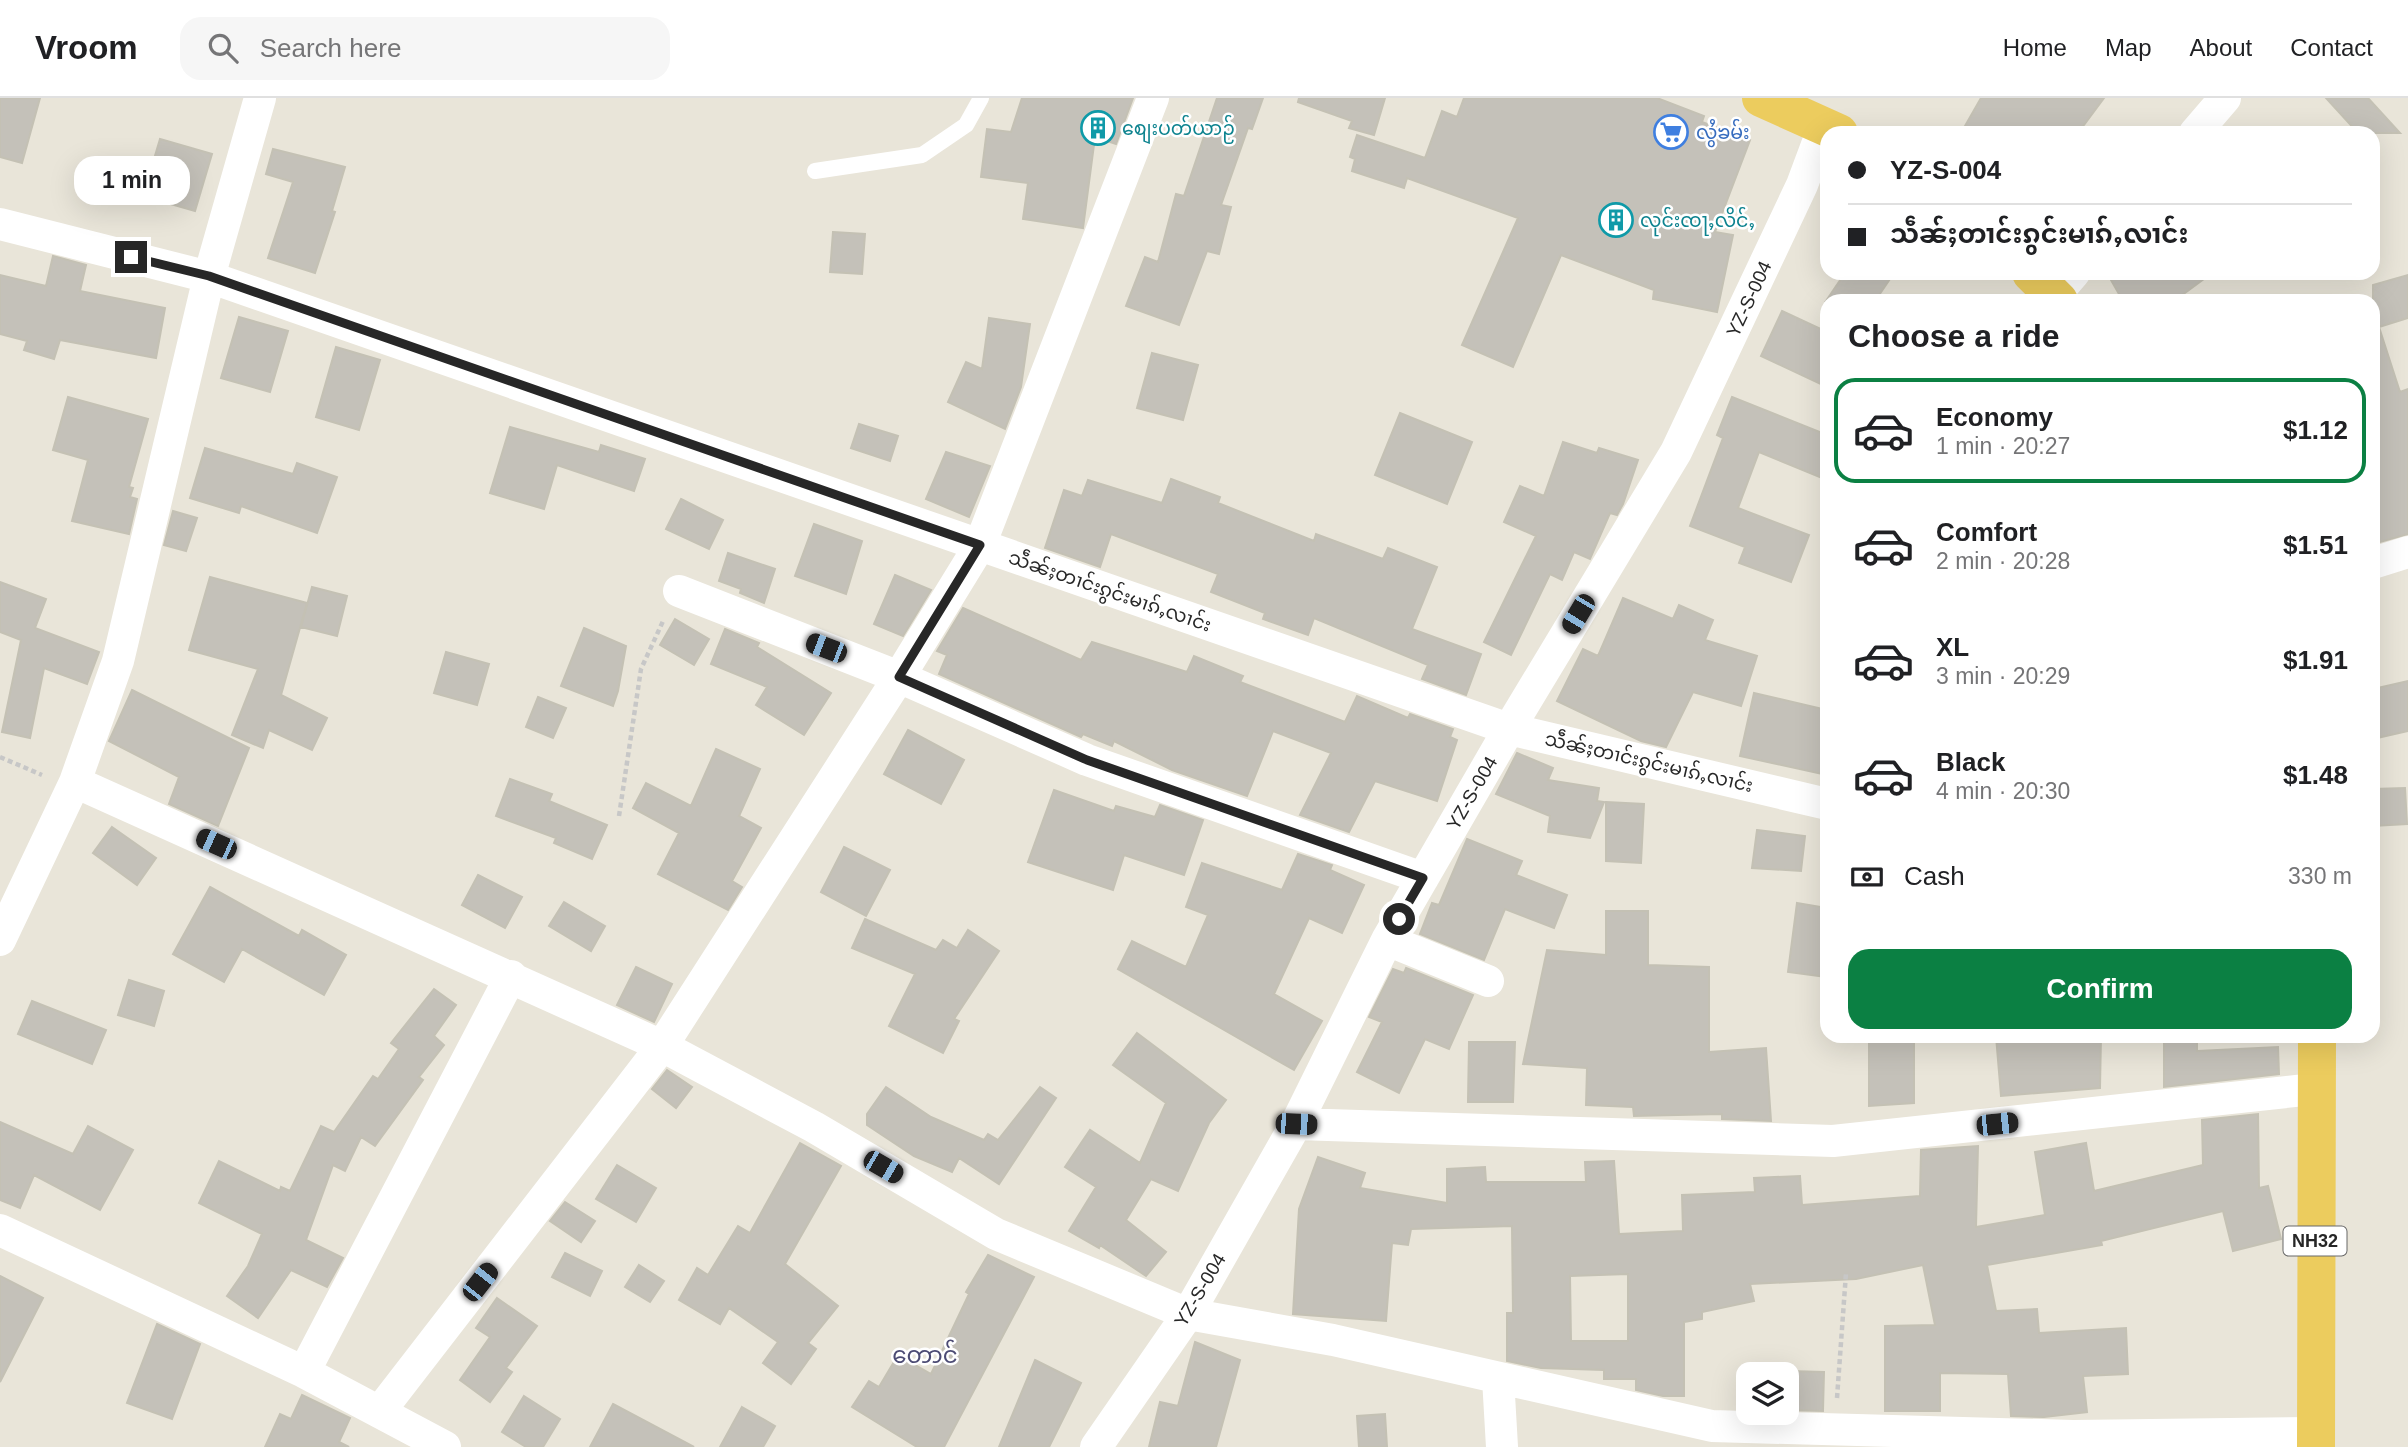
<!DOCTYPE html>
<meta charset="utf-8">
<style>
body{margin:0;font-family:Arial,"Noto Sans Myanmar",sans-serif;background:#f6f6f6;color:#202124;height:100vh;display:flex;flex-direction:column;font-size:26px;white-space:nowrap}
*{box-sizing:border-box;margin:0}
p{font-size:23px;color:#757577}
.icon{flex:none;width:38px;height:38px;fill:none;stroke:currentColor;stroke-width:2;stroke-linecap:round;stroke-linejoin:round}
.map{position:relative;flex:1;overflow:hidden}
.details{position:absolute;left:1820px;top:196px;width:560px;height:749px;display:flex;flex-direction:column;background:#fff;border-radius:21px;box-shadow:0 7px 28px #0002}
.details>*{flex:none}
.guide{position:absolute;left:1820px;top:28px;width:560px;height:154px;border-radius:21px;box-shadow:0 7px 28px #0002;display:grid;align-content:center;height:154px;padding:0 28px;background:#fff}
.controls{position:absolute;left:1736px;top:1264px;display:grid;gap:14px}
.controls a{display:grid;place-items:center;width:63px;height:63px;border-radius:14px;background:#fff;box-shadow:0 7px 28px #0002;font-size:35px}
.end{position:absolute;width:32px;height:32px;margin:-16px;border:9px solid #272727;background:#fff;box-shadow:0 0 0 4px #fff}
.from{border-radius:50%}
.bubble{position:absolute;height:49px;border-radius:21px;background:#fff;box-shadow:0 7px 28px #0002;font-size:23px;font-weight:800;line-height:49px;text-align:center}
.car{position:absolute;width:21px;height:42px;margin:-21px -10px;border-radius:9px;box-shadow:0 0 5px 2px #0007;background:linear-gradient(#222 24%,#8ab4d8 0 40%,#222 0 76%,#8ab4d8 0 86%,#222 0)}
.guide b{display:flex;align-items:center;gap:24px;height:66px;font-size:26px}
.guide b+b{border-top:2px solid #e0e0e0}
.guide i{width:18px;height:18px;background:#202124}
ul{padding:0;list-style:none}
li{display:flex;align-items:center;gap:21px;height:105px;margin:0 14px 10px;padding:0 14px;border:4px solid transparent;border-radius:21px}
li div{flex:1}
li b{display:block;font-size:26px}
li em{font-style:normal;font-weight:800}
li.active{border-color:#0b8043}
li>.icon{width:63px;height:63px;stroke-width:1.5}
h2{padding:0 28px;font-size:32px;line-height:84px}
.pay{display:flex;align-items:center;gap:18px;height:77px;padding:0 28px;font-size:26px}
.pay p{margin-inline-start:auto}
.button{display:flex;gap:14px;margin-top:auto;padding:14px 28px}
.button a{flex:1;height:80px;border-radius:21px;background:#0b8043;color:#fff;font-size:28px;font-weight:800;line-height:80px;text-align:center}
header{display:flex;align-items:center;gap:42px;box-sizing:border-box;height:98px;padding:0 35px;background:#fff;border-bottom:2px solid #e0e0e0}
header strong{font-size:33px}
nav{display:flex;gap:38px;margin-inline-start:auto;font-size:24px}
.search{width:490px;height:63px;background:#f6f6f6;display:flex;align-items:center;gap:18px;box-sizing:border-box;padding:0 24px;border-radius:21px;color:#757577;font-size:26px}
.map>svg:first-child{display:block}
.building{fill:#c4c1b9;stroke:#c4c1b4;stroke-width:2;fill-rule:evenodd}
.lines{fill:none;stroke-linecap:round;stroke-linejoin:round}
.path{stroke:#c7c7c7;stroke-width:4.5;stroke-dasharray:5 3.5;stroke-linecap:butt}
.service{stroke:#fff;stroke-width:16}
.minor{stroke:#fff;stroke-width:32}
.trunk{stroke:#eccc5e;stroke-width:38}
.route{stroke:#272727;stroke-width:9}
.labels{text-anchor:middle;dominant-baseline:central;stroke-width:5;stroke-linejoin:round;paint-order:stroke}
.shield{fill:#fff;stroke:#686868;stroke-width:2}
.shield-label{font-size:18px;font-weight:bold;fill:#272727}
.culture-label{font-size:19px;fill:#0d838f;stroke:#fff;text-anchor:start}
.shop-label{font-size:19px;fill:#366cbe;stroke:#fff;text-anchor:start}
.street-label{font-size:19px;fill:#272727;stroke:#fff}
.quarter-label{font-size:23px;fill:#4c4b74;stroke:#fff}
</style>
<header>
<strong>Vroom</strong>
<div class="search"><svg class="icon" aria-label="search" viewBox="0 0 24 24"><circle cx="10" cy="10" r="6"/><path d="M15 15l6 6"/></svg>Search here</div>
<nav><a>Home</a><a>Map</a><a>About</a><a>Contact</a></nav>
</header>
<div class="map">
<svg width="2408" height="1349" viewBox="0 0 2408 1349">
<rect width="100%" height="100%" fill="#e9e5d9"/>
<path class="building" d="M 0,0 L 40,0 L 22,65 L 0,59 Z
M 1022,0 L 1133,0 L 1116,46 L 1095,39 L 1083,130 L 1023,121 L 1028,85 L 981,79 L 987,31 L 1011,34 Z
M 1217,0 L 1263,0 L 1252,31 L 1248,30 L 1221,107 L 1231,109 L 1219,156 L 1207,153 L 1179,227 L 1126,208 L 1145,159 L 1158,164 L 1176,96 L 1184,98 Z
M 1299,0 L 1385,0 L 1374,37 L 1349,30 L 1352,23 L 1298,4 Z
M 1464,0 L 1657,0 L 1704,18 L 1702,24 L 1750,42 L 1715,134 L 1733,137 L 1717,214 L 1653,201 L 1654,192 L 1561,157 L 1513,269 L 1462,247 L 1518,120 L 1407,80 L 1404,90 L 1352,73 L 1355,61 L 1350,59 L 1357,37 L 1425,60 L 1442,13 L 1457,19 Z
M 1981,0 L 2104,0 L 2078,35 L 1961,35 Z
M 2326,0 L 2368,0 L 2400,35 L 2358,35 Z
M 160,41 L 212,56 L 195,113 L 143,98 Z
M 273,51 L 345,69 L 332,113 L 335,114 L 315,175 L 268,160 L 293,84 L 266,76 Z
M 833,134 L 865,136 L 862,176 L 830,174 Z
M 53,158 L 86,167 L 80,193 L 165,210 L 156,260 L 60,242 L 54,261 L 24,252 L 27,243 L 0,236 L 0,177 L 46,188 Z
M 1845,175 L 1894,175 L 1875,203 L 1826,203 Z
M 2107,175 L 2212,175 L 2174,203 L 2123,203 Z
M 2408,177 L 2408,220 L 2379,229 L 2400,294 L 2408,291 L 2408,436 L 2373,446 L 2373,187 Z
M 1782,213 L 1827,234 L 1827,289 L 1761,258 Z
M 239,219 L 288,233 L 270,294 L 221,280 Z
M 989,220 L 1030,226 L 1021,289 L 1005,331 L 948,304 L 966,264 L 982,271 Z
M 336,249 L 380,262 L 359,332 L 316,319 Z
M 1152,255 L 1198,267 L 1183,322 L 1137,310 Z
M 68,299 L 148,321 L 129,389 L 133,390 L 130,399 L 137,401 L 129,436 L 72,423 L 88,362 L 53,352 Z
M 1732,299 L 1827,337 L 1827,382 L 1759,354 L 1738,410 L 1809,437 L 1791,484 L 1739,465 L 1745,449 L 1690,428 L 1723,340 L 1717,337 Z
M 1400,315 L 1472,344 L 1447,406 L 1375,377 Z
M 859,326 L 898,338 L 890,363 L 851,350 Z
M 510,329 L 599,354 L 601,347 L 645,361 L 634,393 L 557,367 L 544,411 L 490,395 Z
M 1563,344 L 1597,355 L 1599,350 L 1638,362 L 1623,406 L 1617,417 L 1610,415 L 1590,461 L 1574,454 L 1562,482 L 1550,476 L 1511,557 L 1484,544 L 1536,438 L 1504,424 L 1520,388 L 1544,398 Z
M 205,350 L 293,376 L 297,365 L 337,379 L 317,435 L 241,408 L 239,415 L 190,400 Z
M 946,354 L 990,368 L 969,419 L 926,401 Z
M 1171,381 L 1220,399 L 1218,405 L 1314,443 L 1316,436 L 1383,461 L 1388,450 L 1437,469 L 1412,531 L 1481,556 L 1466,597 L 1422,581 L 1428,567 L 1314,520 L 1308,537 L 1263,521 L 1265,515 L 1211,494 L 1218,476 L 1111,436 L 1100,469 L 1045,450 L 1064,392 L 1082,398 L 1088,382 L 1162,405 Z
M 681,401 L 723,422 L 709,451 L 666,431 Z
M 173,413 L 197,420 L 186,453 L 164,447 Z
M 814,426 L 862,443 L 846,496 L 795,478 Z
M 728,455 L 775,471 L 764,505 L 740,495 L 741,491 L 719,483 Z
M 895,477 L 931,492 L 903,538 L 874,526 Z
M 210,479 L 307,505 L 281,597 L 327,620 L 312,652 L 269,632 L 263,650 L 232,637 L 258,571 L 189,552 Z
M 0,484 L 46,501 L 35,530 L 99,554 L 87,586 L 44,570 L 30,640 L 2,634 L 21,542 L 0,534 Z
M 312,489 L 347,498 L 337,538 L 301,529 Z
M 1623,500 L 1673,521 L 1679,507 L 1713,522 L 1705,542 L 1757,558 L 1741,608 L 1693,594 L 1666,649 L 1641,643 L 1557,603 L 1583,551 L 1598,558 Z
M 963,510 L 1081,562 L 1092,544 L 1187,574 L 1194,558 L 1243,578 L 1240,584 L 1345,624 L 1357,598 L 1408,620 L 1410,616 L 1453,631 L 1450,639 L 1457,642 L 1437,703 L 1375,683 L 1349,734 L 1300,717 L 1331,655 L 1273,633 L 1247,698 L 1172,672 L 1114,643 L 1112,648 L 1083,636 L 1081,639 L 939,576 L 947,557 L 937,553 Z
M 675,521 L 709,541 L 694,567 L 660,547 Z
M 584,530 L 626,548 L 618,593 L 613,608 L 561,588 Z
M 725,531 L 759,545 L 757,549 L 831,595 L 804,637 L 756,607 L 767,589 L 711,566 Z
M 446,554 L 489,566 L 477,607 L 434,595 Z
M 2408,583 L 2408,633 L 2373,641 L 2373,591 Z
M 132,592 L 249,650 L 218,728 L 169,706 L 179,679 L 109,643 Z
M 1754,595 L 1827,612 L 1827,677 L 1740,658 Z
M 538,599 L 566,610 L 553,640 L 526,629 Z
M 908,632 L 964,662 L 941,706 L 884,676 Z
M 716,651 L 760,671 L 739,718 L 761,730 L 732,783 L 742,789 L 728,812 L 658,776 L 679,735 L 633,710 L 646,685 L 691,708 Z
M 1517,655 L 1553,670 L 1548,682 L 1599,690 L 1597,703 L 1604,704 L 1590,740 L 1548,734 L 1550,718 L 1496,696 Z
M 510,681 L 552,696 L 549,703 L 607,727 L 592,761 L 554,745 L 556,740 L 496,718 Z
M 2405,690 L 2407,726 L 2373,728 L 2373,691 Z
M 1054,692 L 1114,713 L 1116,708 L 1155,719 L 1160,707 L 1203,722 L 1184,777 L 1124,757 L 1113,792 L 1028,764 Z
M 1606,704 L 1644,706 L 1641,765 L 1606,763 Z
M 112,729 L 156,760 L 137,787 L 93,755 Z
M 1757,732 L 1805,738 L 1801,773 L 1752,770 Z
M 1467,741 L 1522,763 L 1516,777 L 1567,797 L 1554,830 L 1505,811 L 1484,862 L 1420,836 L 1432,805 L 1439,807 Z
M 844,749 L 890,772 L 866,818 L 821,794 Z
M 1298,756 L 1332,767 L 1330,772 L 1364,787 L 1342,835 L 1309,820 L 1274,896 L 1322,923 L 1294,972 L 1118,871 L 1132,843 L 1186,869 L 1208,817 L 1186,809 L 1202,765 L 1282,792 Z
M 478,777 L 522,799 L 505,830 L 462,807 Z
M 210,789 L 299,838 L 302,832 L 346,857 L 324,897 L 242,851 L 224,884 L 173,856 Z
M 564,804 L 605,828 L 591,853 L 549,828 Z
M 1797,805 L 1827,810 L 1827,879 L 1788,874 Z
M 1606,813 L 1648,813 L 1648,867 L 1709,869 L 1709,954 L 1766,950 L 1771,1023 L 1722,1021 L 1722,1016 L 1634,1018 L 1633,1009 L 1586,1007 L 1587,970 L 1523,966 L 1547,852 L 1606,857 Z
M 865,821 L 936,852 L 943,842 L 957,850 L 968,832 L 999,853 L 954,921 L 959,923 L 943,955 L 889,928 L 915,876 L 852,850 Z
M 636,869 L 672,886 L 654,924 L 617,907 Z
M 1406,870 L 1473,897 L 1449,951 L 1425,941 L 1399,995 L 1357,974 L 1382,924 L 1369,919 L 1393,871 L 1404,875 Z
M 129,882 L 164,893 L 154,928 L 118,917 Z
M 434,891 L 456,907 L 434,938 L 444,947 L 419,979 L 423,982 L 375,1048 L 361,1039 L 345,1073 L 333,1067 L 306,1142 L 343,1160 L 327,1189 L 291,1172 L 258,1220 L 227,1198 L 248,1168 L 262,1136 L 199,1105 L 219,1063 L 280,1093 L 281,1089 L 290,1093 L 321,1028 L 334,1034 L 373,978 L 378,981 L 399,951 L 391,945 Z
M 32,903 L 106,932 L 92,966 L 18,936 Z
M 1137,935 L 1226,1002 L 1209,1025 L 1178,1093 L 1151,1081 L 1126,1122 L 1166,1154 L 1146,1178 L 1100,1147 L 1099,1150 L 1069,1133 L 1096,1089 L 1065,1069 L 1090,1032 L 1140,1065 L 1166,1005 L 1113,967 Z
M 1996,938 L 2101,938 L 2100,990 L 2001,998 Z
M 2164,942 L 2197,942 L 2197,953 L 2278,949 L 2279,976 L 2164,989 Z
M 1869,943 L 1914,943 L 1914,1005 L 1869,1008 Z
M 1469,944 L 1515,944 L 1513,1004 L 1468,1004 Z
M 667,972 L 692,989 L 676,1010 L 652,991 Z
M 886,989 L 931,1019 L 984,1042 L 988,1036 L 998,1042 L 1040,989 L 1056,1000 L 999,1086 L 959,1060 L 952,1074 L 914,1058 L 867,1027 L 867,1016 Z
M 2258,1016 L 2259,1090 L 2268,1088 L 2281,1141 L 2233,1153 L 2223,1113 L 2101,1143 L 2102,1147 L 1987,1167 L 1996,1213 L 2037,1211 L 2039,1235 L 2126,1230 L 2128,1276 L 2083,1278 L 2087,1314 L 2044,1319 L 2011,1318 L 2008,1276 L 1940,1275 L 1940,1313 L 1885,1313 L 1885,1228 L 1935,1227 L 1923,1167 L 1856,1181 L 1750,1186 L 1754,1203 L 1702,1214 L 1702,1221 L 1684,1224 L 1684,1298 L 1663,1298 L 1636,1292 L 1636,1281 L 1604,1281 L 1604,1272 L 1541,1270 L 1507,1263 L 1507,1215 L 1513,1215 L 1512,1128 L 1411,1131 L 1408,1147 L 1392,1145 L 1386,1223 L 1293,1216 L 1299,1111 L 1318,1059 L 1365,1075 L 1360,1090 L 1447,1105 L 1447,1071 L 1485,1069 L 1486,1084 L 1586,1084 L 1585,1064 L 1614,1063 L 1619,1136 L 1683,1133 L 1682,1097 L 1755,1094 L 1754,1080 L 1800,1078 L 1802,1107 L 1920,1098 L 1921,1052 L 1978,1048 L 1976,1129 L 2045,1117 L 2035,1054 L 2086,1045 L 2094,1093 L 2203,1067 L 2202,1022 ZM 1628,1176 L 1628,1243 L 1571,1243 L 1570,1178 Z
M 0,1024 L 73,1056 L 88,1028 L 133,1052 L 100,1112 L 34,1077 L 20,1110 L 0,1102 Z
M 800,1045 L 841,1068 L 785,1166 L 838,1208 L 808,1245 L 816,1251 L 791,1286 L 763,1265 L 778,1244 L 729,1210 L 720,1226 L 679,1202 L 697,1170 L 708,1177 L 738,1128 L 750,1135 Z
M 617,1067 L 656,1090 L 636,1124 L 596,1101 Z
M 565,1104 L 595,1123 L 581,1144 L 550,1123 Z
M 565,1155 L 602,1173 L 590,1198 L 552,1179 Z
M 988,1157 L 1034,1179 L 944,1349 L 917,1349 L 852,1309 L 869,1283 L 879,1289 L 898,1257 L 931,1276 L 969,1196 L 966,1194 Z
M 639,1167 L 664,1183 L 650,1204 L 625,1189 Z
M 0,1178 L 43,1200 L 0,1284 Z
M 497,1200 L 537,1228 L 506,1270 L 512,1274 L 490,1304 L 460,1282 L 490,1239 L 476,1230 Z
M 157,1226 L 200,1246 L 172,1321 L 127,1305 Z
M 1195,1244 L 1240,1262 L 1216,1349 L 1149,1349 L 1160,1304 L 1178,1308 Z
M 1035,1262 L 1081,1285 L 1049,1349 L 999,1349 Z
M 1788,1273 L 1824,1274 L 1823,1313 L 1788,1312 Z
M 302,1297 L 350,1320 L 339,1344 L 349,1349 L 265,1349 L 280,1316 L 291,1321 Z
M 524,1298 L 560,1321 L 543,1349 L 526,1349 L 502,1334 Z
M 613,1306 L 694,1349 L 590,1349 Z
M 742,1309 L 775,1328 L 763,1349 L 720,1349 Z
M 1385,1316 L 1387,1349 L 1359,1349 L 1357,1318 Z"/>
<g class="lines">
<path class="path" d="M 0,659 L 42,677
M 619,718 L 641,571 L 664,521
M 1837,1300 L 1846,1175"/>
<path class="service" d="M 815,73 L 922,57 L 966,27 L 981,0"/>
<path class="minor" d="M 2195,35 L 2225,0
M 0,126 L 209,179 L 1509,631 L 1827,706
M 2055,197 L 2074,175
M 2373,465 L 2408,454
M 679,493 L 899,579 L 1087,662 L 1423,780
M 75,684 L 662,948 L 814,1029 L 996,1136 L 1188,1216 L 1333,1242 L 1712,1328 L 2073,1338 L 2315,1335
M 0,842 L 75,684 L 118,563 L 209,179 L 260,0
M 1387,842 L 1488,883
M 1296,1026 L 1833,1043 L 2314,991
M 0,1132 L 304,1274 L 445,1349
M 304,1274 L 511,878
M 1498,1280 L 1502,1349
M 380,1313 L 662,948 L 899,579 L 980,447 L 1153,0
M 1096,1349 L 1188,1216 L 1296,1026 L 1387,842 L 1509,631 L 1676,354 L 1802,87 L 1824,28"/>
<path class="trunk" d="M 1761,0 L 1839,35
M 2031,175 L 2059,203
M 2316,1349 L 2317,938"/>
</g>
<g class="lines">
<path class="route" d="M 131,159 L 209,178 L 980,447 L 899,579 L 1087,662 L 1423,780 L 1399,821"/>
</g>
<defs>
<g id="building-ring" transform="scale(1.75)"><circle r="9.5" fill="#fff" stroke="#0f9aa8" stroke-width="1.5"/><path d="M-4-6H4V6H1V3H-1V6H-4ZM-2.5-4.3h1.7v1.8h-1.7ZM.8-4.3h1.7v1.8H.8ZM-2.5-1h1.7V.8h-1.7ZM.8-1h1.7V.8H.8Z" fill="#0f9aa8"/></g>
<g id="supermarket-ring" transform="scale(1.75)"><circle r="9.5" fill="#fff" stroke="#3f7fe0" stroke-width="1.5"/><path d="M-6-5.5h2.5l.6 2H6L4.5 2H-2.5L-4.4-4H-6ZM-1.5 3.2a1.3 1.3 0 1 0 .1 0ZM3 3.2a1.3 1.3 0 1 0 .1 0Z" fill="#3f7fe0"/></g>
</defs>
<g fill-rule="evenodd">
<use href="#building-ring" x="1098" y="30"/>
<use href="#supermarket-ring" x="1671" y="34"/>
<use href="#building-ring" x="1616" y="122"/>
</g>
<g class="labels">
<rect class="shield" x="2283.5" y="1128.5" width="63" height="29" rx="5"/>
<g class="shield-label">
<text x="2315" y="1143">NH32</text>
</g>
<g class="culture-label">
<text x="1122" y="30">စျေးပတ်ယာဉ်</text>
<text x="1640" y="122">လုင်းၸႃႇလိင်ႇ</text>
</g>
<g class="shop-label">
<text x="1696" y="34">လွႆၶမ်း</text>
</g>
<g class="street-label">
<text transform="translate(1749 201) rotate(-65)">YZ-S-004</text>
<text transform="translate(1110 493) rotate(19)">သဵၼ်ႈတၢင်းၵွင်းမၢၵ်ႇလၢင်း</text>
<text transform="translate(1649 664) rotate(13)">သဵၼ်ႈတၢင်းၵွင်းမၢၵ်ႇလၢင်း</text>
<text transform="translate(1472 695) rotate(-60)">YZ-S-004</text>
<text transform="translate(1200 1192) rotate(-59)">YZ-S-004</text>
</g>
<g class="quarter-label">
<text x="925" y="1257">တောင်</text>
</g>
</g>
</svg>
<div class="controls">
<a><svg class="icon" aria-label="layers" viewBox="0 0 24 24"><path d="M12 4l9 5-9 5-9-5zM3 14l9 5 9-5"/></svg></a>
</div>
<i class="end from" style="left:1399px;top:821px"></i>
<i class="end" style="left:131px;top:159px"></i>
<div class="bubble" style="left:74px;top:58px;width:116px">1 min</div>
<i class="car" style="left:1578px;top:516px;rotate:211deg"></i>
<i class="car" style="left:826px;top:550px;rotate:291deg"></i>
<i class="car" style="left:216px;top:746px;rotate:294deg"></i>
<i class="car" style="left:1296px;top:1026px;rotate:92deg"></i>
<i class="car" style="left:1997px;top:1026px;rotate:84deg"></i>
<i class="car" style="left:883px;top:1069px;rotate:120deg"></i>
<i class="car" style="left:480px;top:1184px;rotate:38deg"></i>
<div class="guide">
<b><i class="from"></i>YZ-S-004</b>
<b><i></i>သဵၼ်ႈတၢင်းၵွင်းမၢၵ်ႇလၢင်း</b>
</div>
<section class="details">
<h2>Choose a ride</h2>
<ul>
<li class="active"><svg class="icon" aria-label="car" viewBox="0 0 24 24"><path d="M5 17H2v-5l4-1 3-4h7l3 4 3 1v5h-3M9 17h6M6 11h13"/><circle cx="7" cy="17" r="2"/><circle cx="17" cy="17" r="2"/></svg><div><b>Economy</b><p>1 min · 20:27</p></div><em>$1.12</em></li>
<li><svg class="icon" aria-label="car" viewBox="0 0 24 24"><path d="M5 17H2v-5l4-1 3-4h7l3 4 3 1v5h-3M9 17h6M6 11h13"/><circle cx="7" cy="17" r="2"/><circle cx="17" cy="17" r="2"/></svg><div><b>Comfort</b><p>2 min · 20:28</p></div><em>$1.51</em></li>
<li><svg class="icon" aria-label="car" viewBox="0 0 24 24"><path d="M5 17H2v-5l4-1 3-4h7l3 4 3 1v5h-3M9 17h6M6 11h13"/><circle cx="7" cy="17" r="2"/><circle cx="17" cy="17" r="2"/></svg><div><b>XL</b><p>3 min · 20:29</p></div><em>$1.91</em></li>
<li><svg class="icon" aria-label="car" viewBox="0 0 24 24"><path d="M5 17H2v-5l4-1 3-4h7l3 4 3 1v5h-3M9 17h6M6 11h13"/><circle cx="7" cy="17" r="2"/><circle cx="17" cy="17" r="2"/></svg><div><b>Black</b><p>4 min · 20:30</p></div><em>$1.48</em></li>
</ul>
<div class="pay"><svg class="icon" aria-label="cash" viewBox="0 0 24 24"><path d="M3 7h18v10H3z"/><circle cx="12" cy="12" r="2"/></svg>Cash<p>330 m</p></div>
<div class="button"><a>Confirm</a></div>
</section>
</div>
